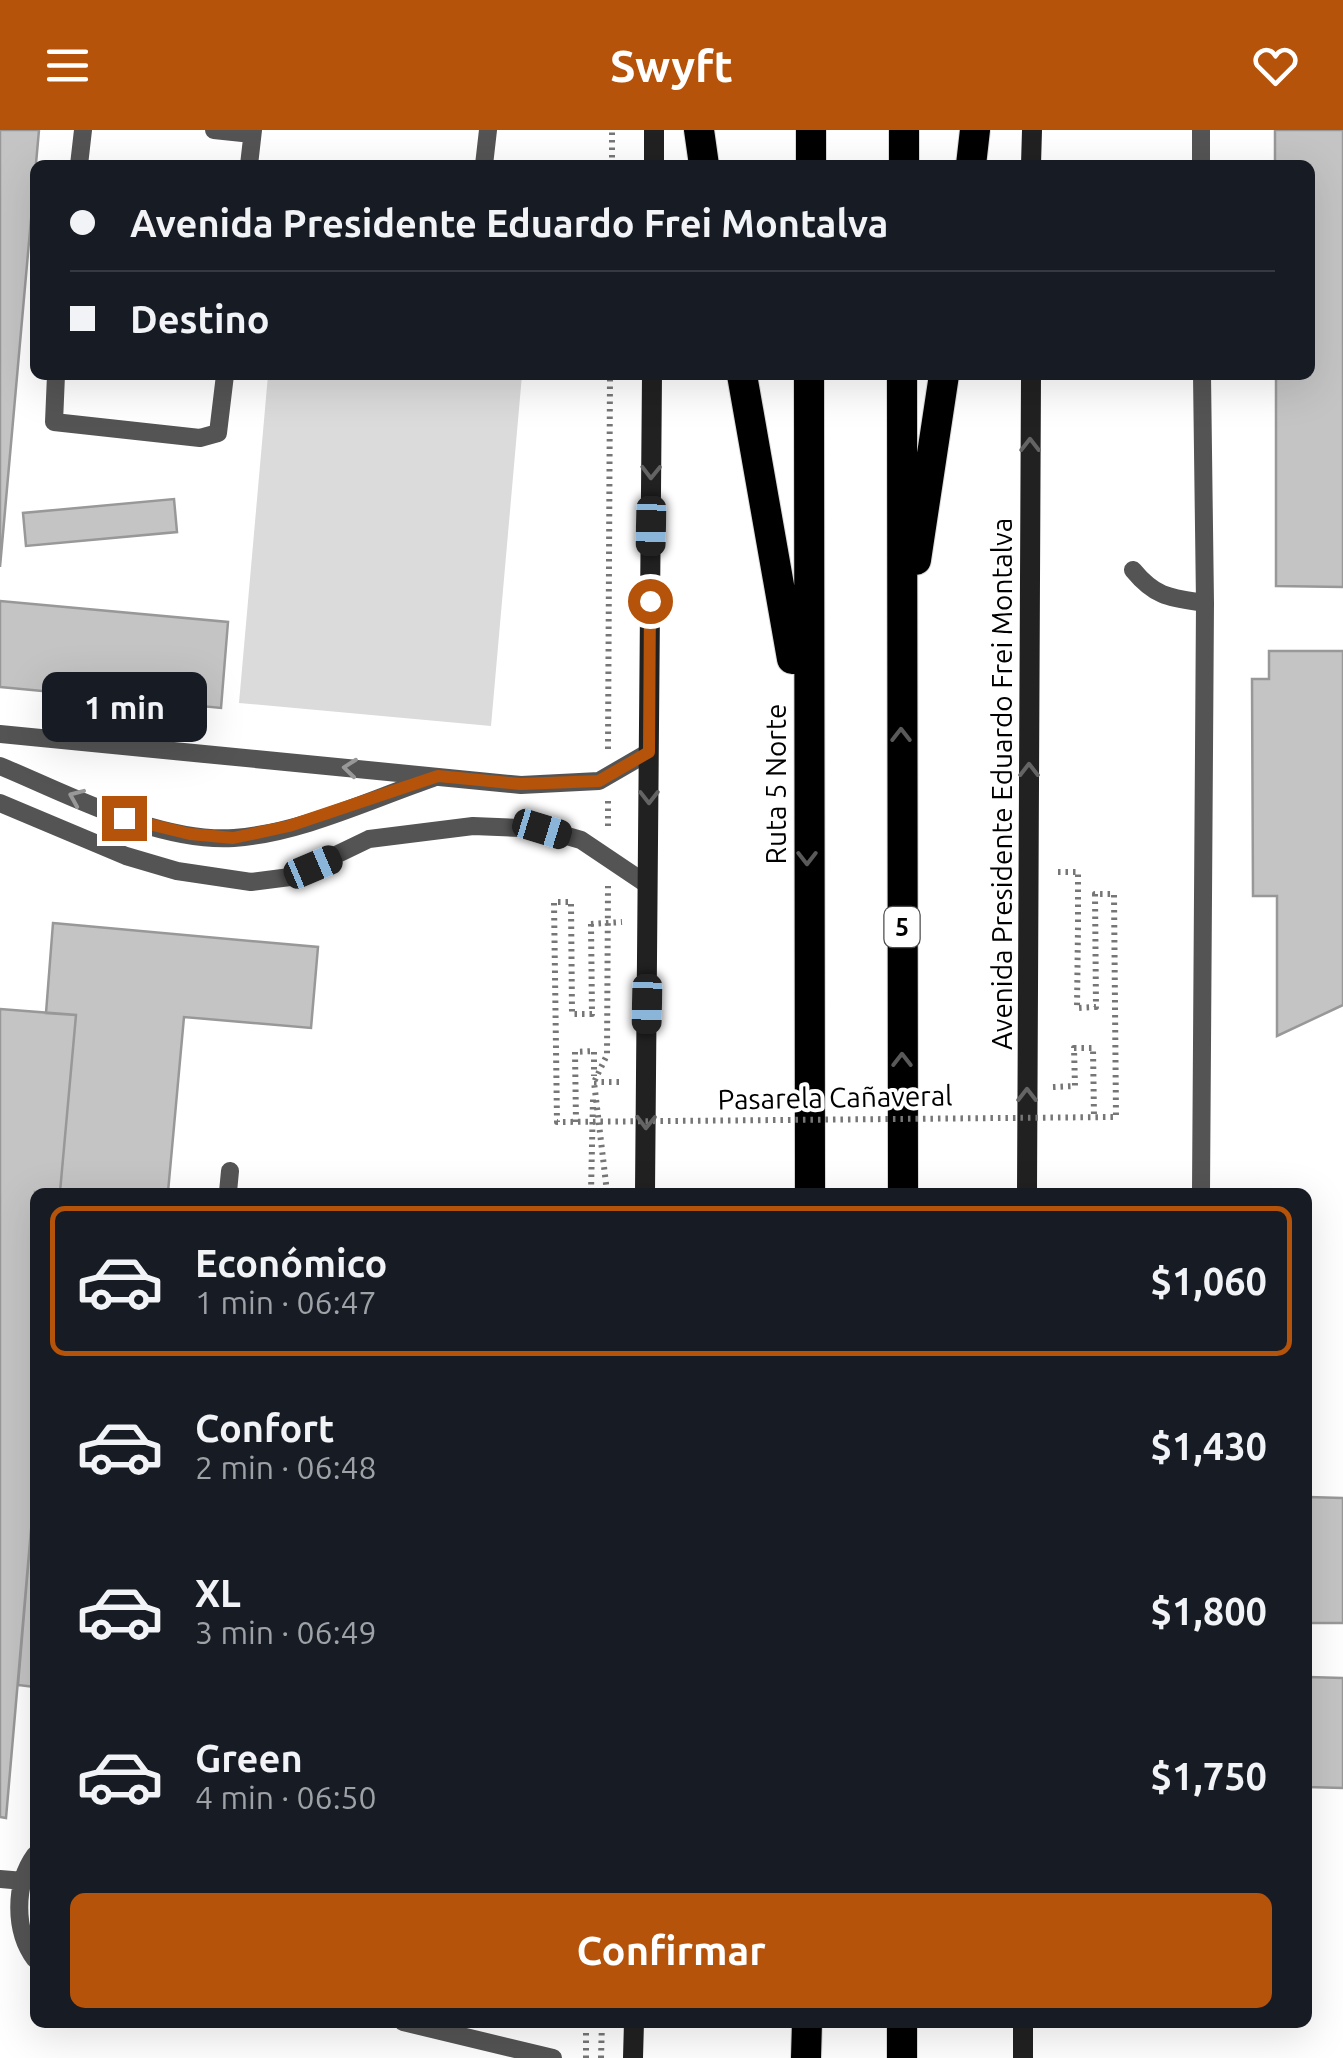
<!DOCTYPE html>
<html lang="es">
<meta charset="utf-8">
<style>
body{margin:0;font-family:Ubuntu,sans-serif;background:#20242c;color:#f1f3f6;height:100vh;display:flex;flex-direction:column;font-size:38px;white-space:nowrap}
*{box-sizing:border-box;margin:0}
p{font-size:32px;color:#9ea1a6}
.icon{flex:none;width:55px;height:55px;fill:none;stroke:currentColor;stroke-width:2;stroke-linecap:round;stroke-linejoin:round}
.map{position:relative;flex:1;overflow:hidden}
.sheet{position:absolute;left:30px;top:1058px;width:1282px;height:840px;display:flex;flex-direction:column;background:#171b24;border-radius:15px;box-shadow:0 10px 40px #0002}
.sheet>*{flex:none}
.hud{position:absolute;left:30px;top:30px;width:1285px;height:220px;border-radius:15px;box-shadow:0 10px 40px #0002;display:grid;align-content:center;height:220px;padding:0 40px;background:#171b24}
.end{position:absolute;width:45px;height:45px;margin:-22px;border:12px solid #b45309;background:#fff;box-shadow:0 0 0 5px #fff}
.from{border-radius:50%}
.bubble{position:absolute;height:70px;border-radius:15px;background:#171b24;box-shadow:0 10px 40px #0002;font-size:32px;font-weight:700;line-height:70px;text-align:center}
.car{position:absolute;width:30px;height:60px;margin:-30px -15px;border-radius:12px;box-shadow:0 0 8px 2px #0007;background:linear-gradient(#222 24%,#8ab4d8 0 40%,#222 0 76%,#8ab4d8 0 86%,#222 0)}
.hud b{display:flex;align-items:center;gap:35px;height:95px;font-size:38px}
.hud b+b{border-top:2px solid #363941}
.hud i{width:25px;height:25px;background:#f1f3f6}
ul{padding:18px 0 0;list-style:none}
li{display:flex;align-items:center;gap:30px;height:150px;margin:0 20px 15px;padding:0 20px;border:5px solid transparent;border-radius:15px}
li div{flex:1}
li b{display:block;font-size:38px}
li em{font-style:normal;font-weight:700}
li.current{border-color:#b45309}
li>.icon{width:90px;height:90px;stroke-width:1.5}
.action{display:flex;gap:20px;margin-top:auto;padding:20px 40px}
.action a{flex:1;height:115px;border-radius:15px;background:#b45309;color:#fff;font-size:40px;font-weight:700;line-height:115px;text-align:center}
header{display:flex;justify-content:space-between;align-items:center;height:130px;padding:0 40px;background:#b45309;color:#fff;font-size:45px;font-weight:700}
.map>svg:first-child{display:block}
.green{fill:#dbdbdb}
.building{fill:#c4c4c4;stroke:#989898;stroke-width:2.5}
.lines{fill:none;stroke-linecap:round;stroke-linejoin:round}
.highway-casing{stroke:#dbdbdb;stroke-width:32}
.path{stroke:#767676;stroke-width:6;stroke-dasharray:2.5 5;stroke-linecap:butt}
.lane{stroke:#545454;stroke-width:18}
.secondary{stroke:#212121;stroke-width:20}
.highway{stroke:#000;stroke-width:30}
.path-bridge{stroke:#767676;stroke-width:6;stroke-dasharray:2.5 5;stroke-linecap:butt}
.oneway{stroke:#646464}
.oneway2{stroke:#595959}
.oneway3{stroke:#989898}
.route{stroke:#b45309;stroke-width:12}
.labels{text-anchor:middle;dominant-baseline:central;stroke-width:8;stroke-linejoin:round;paint-order:stroke}
.shield{fill:#fff;stroke:#4c4c4c;stroke-width:2.5}
.shield-label{font-size:25px;font-weight:bold;fill:#000}
.street-label{font-size:28px;fill:#000;stroke:#fff}
</style>
<header><svg class="icon" aria-label="menu" viewBox="0 0 24 24"><path d="M4 6h16M4 12h16M4 18h16"/></svg>Swyft<svg class="icon" aria-label="heart" viewBox="0 0 24 24"><path d="M12 20l-8-8c-3-5 5-10 8-4 3-6 11-1 8 4z"/></svg></header>
<div class="map">
<svg width="1343" height="1928" viewBox="0 0 1343 1928">
<rect width="100%" height="100%" fill="#fff"/>
<path class="green" d="M 268,245 L 522,245 L 491,596 L 239,573 Z"/>
<path class="building" d="M 0,0 L 39,0 L 0,437 Z
M 1275,0 L 1343,0 L 1343,457 L 1276,456 L 1276,245 L 1310,245 L 1310,35 L 1275,35 Z
M 174,369 L 177,402 L 26,416 L 23,383 Z
M 0,471 L 228,492 L 221,578 L 0,557 Z
M 1269,521 L 1343,521 L 1343,875 L 1277,906 L 1277,766 L 1253,766 L 1252,549 L 1269,549 Z
M 53,793 L 318,817 L 311,898 L 184,887 L 168,1062 L 60,1062 L 76,885 L 46,883 Z
M 0,879 L 76,885 L 60,1062 L 35,1062 L 35,1354 L 6,1688 L 0,1687 Z
M 35,1354 L 35,1557 L 18,1555 Z
M 1308,1367 L 1343,1368 L 1343,1493 L 1308,1493 Z
M 1308,1547 L 1343,1548 L 1343,1658 L 1308,1657 Z"/>
<g class="lines">
<g class="highway-casing">
<path id="highway" d="M 699,0 L 704,35
M 811,35 L 811,0
M 904,35 L 904,0
M 971,35 L 975,0
M 742,245 L 792,529
M 809,245 L 810,1062
M 902,245 L 903,1062
M 916,430 L 944,245
M 806,1928 L 807,1892
M 902,1928 L 902,1892"/>
</g>
<path class="path" d="M 612,35 L 612,0
M 608,619 L 610,245
M 608,671 L 608,699
M 1058,742 L 1078,742 L 1078,797
M 591,794 L 622,792
M 594,952 L 623,952
M 1053,957 L 1075,956 L 1074,918 L 1093,918 L 1094,987
M 576,992 L 575,922 L 594,921 L 594,946
M 591,1062 L 593,969
M 607,1062 L 594,952 L 607,925 L 608,756
M 586,1928 L 586,1892
M 601,1928 L 602,1892"/>
<path class="lane" d="M 214,0 L 252,4
M 79,35 L 83,0
M 249,35 L 253,0
M 484,35 L 488,0
M 1201,35 L 1201,0
M 56,245 L 54,292 L 200,308 L 218,303 L 225,245
M 1133,440 C 1156,468 1171,468 1205,473
M 0,604 L 521,655 L 599,651 L 649,622
M 0,636 C 68,664 158,713 234,708 C 301,703 369,670 433,648
M 0,673 L 126,726 L 177,741 L 251,752 L 290,747 L 369,709 L 473,696 L 543,699 L 581,710 L 648,755
M 228,1062 L 230,1041
M 1201,1062 L 1205,473 L 1202,245
M 35,1725 C 14,1754 14,1801 35,1829
M 0,1749 L 24,1751
M 403,1892 L 553,1928"/>
<path class="secondary" d="M 654,0 L 654,35
M 1031,35 L 1032,0
M 645,1062 L 652,245
M 1027,1062 L 1031,245
M 633,1928 L 634,1892
M 1023,1928 L 1023,1892"/>
<use href="#highway" class="highway"/>
<path class="path-bridge" d="M 591,794 L 592,884 L 572,884 L 571,772 L 554,772 L 557,992 L 1116,987 L 1114,764 L 1095,764 L 1096,877 L 1077,878 L 1078,797"/>
</g>
<defs><path id="oneway-chevron" d="M-2-3.5L2.5 0L-2 3.5" fill="none" stroke-width="1.6" stroke-linecap="round" stroke-linejoin="round" transform="scale(2.5)"/></defs>
<g class="oneway">
<use href="#oneway-chevron" transform="translate(1030 315) rotate(-90)"/>
<use href="#oneway-chevron" transform="translate(651 342) rotate(91)"/>
<use href="#oneway-chevron" transform="translate(1029 640) rotate(-90)"/>
<use href="#oneway-chevron" transform="translate(649 667) rotate(90)"/>
<use href="#oneway-chevron" transform="translate(1027 965) rotate(-90)"/>
<use href="#oneway-chevron" transform="translate(646 992) rotate(91)"/>
</g>
<g class="oneway2">
<use href="#oneway-chevron" transform="translate(901 605) rotate(-90)"/>
<use href="#oneway-chevron" transform="translate(807 728) rotate(90)"/>
<use href="#oneway-chevron" transform="translate(902 930) rotate(-90)"/>
</g>
<g class="oneway3">
<use href="#oneway-chevron" transform="translate(350 638) rotate(-174)"/>
<use href="#oneway-chevron" transform="translate(76 667) rotate(-157)"/>
</g>
<g class="lines">
<path class="route" d="M 124,688 L 190,704 L 233,708 L 289,696 L 438,646 L 520,654 L 599,651 L 649,622 L 650,471"/>
</g>
<g class="labels">
<rect class="shield" x="884.5" y="777" width="35" height="40" rx="8"/>
<g class="shield-label">
<text x="902" y="797">5</text>
</g>
<g class="street-label">
<text transform="translate(775 654) rotate(-90)">Ruta 5 Norte</text>
<text transform="translate(1001 654) rotate(-90)">Avenida Presidente Eduardo Frei Montalva</text>
<text transform="translate(835 967) rotate(-1)">Pasarela Cañaveral</text>
</g>
</g>
</svg>
<i class="end from" style="left:650px;top:471px"></i>
<i class="end" style="left:124px;top:688px"></i>
<div class="bubble" style="left:42px;top:542px;width:165px">1 min</div>
<i class="car" style="left:651px;top:396px;rotate:181deg"></i>
<i class="car" style="left:542px;top:699px;rotate:107deg"></i>
<i class="car" style="left:313px;top:737px;rotate:67deg"></i>
<i class="car" style="left:647px;top:874px;rotate:181deg"></i>
<div class="hud">
<b><i class="from"></i>Avenida Presidente Eduardo Frei Montalva</b>
<b><i></i>Destino</b>
</div>
<section class="sheet">
<ul>
<li class="current"><svg class="icon" aria-label="car" viewBox="0 0 24 24"><path d="M5 17H2v-5l4-1 3-4h7l3 4 3 1v5h-3M9 17h6M6 11h13"/><circle cx="7" cy="17" r="2"/><circle cx="17" cy="17" r="2"/></svg><div><b>Económico</b><p>1 min · 06:47</p></div><em>$1,060</em></li>
<li><svg class="icon" aria-label="car" viewBox="0 0 24 24"><path d="M5 17H2v-5l4-1 3-4h7l3 4 3 1v5h-3M9 17h6M6 11h13"/><circle cx="7" cy="17" r="2"/><circle cx="17" cy="17" r="2"/></svg><div><b>Confort</b><p>2 min · 06:48</p></div><em>$1,430</em></li>
<li><svg class="icon" aria-label="car" viewBox="0 0 24 24"><path d="M5 17H2v-5l4-1 3-4h7l3 4 3 1v5h-3M9 17h6M6 11h13"/><circle cx="7" cy="17" r="2"/><circle cx="17" cy="17" r="2"/></svg><div><b>XL</b><p>3 min · 06:49</p></div><em>$1,800</em></li>
<li><svg class="icon" aria-label="car" viewBox="0 0 24 24"><path d="M5 17H2v-5l4-1 3-4h7l3 4 3 1v5h-3M9 17h6M6 11h13"/><circle cx="7" cy="17" r="2"/><circle cx="17" cy="17" r="2"/></svg><div><b>Green</b><p>4 min · 06:50</p></div><em>$1,750</em></li>
</ul>
<div class="action"><a>Confirmar</a></div>
</section>
</div>
